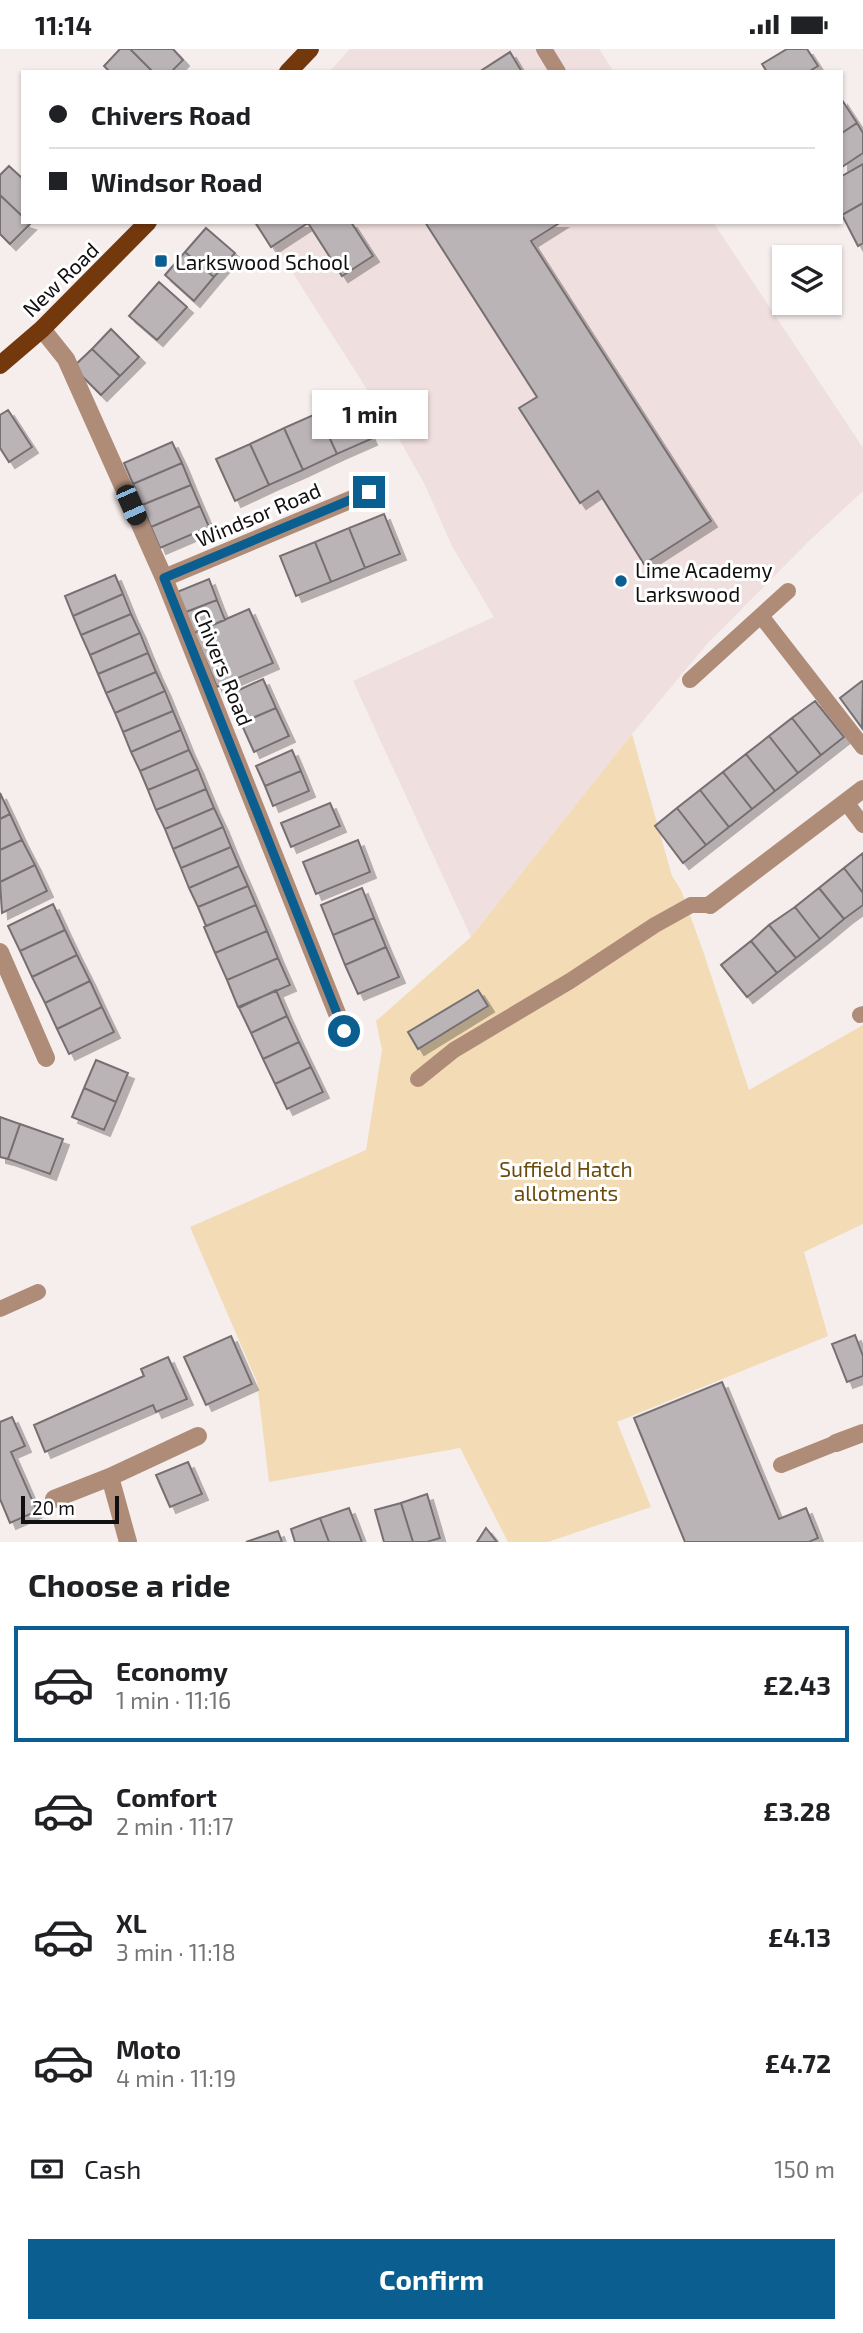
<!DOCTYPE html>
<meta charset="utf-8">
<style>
body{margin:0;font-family:"Exo 2",sans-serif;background:#f6f6f6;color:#202124;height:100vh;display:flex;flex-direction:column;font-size:26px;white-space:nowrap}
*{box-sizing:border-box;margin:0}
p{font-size:23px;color:#757577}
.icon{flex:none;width:38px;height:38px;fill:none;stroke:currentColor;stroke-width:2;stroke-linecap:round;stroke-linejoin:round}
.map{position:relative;height:1493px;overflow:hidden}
.details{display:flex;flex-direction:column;background:#fff;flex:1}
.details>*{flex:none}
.top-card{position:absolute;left:21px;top:21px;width:822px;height:154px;border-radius:0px;box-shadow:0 2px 5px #0004;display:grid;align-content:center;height:154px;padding:0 28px;background:#fff}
.buttons{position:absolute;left:772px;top:196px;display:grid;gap:14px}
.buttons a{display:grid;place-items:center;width:70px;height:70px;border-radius:0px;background:#fff;box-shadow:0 2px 5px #0004;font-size:35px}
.scale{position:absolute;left:21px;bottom:18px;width:98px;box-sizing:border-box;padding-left:7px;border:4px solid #110f0f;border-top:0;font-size:19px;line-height:24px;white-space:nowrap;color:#110f0f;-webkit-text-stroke:5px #fff;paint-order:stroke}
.end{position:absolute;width:32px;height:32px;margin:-16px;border:9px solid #0a5f90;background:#fff;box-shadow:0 0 0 4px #fff}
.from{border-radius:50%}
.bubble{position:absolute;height:49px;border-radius:0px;background:#fff;box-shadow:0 2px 5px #0004;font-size:23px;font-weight:700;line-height:49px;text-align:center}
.car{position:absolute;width:21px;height:42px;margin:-21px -10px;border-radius:9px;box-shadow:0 0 5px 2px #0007;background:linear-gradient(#222 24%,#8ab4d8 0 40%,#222 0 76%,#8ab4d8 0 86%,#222 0)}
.top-card b{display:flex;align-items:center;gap:24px;height:66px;font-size:26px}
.top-card b+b{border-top:2px solid #e0e0e0}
.top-card i{width:18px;height:18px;background:#202124}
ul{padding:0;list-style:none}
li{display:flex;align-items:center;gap:21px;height:116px;margin:0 14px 10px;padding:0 14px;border:4px solid transparent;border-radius:0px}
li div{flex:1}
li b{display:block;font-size:26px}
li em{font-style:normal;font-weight:700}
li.active{border-color:#0a5f90}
li>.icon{width:63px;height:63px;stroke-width:1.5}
h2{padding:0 28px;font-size:32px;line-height:84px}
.pay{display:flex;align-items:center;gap:18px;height:77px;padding:0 28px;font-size:26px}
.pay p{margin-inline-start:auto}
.primary-button{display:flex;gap:14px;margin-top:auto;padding:14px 28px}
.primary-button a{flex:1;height:80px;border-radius:0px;background:#0a5f90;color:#fff;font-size:28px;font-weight:700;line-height:80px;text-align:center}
.status{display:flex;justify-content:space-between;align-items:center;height:49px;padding:0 35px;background:#fff;direction:ltr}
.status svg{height:19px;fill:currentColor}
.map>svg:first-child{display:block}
.built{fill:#efdfde}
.green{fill:#f3dbb6}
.building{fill:#bbb4b6;stroke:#766f72;stroke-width:2;filter:url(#shadow)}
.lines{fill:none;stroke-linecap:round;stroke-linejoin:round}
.service{stroke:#af8c78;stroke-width:16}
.minor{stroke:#af8c78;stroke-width:18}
.primary{stroke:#74380d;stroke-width:18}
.route{stroke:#0a5f90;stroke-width:9}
.poi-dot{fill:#0a5f90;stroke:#fff;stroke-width:2.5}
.labels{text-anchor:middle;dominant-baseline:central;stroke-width:6;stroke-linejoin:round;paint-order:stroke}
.poi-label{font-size:21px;fill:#110f0f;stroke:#fff;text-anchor:start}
.street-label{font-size:21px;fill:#110f0f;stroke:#fff}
.park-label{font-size:21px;fill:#6c4c0c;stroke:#fff}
</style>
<div class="status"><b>11:14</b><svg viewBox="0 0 49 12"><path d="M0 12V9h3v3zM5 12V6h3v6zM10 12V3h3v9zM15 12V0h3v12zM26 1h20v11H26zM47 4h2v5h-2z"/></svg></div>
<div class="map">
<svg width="863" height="1493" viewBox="0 0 863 1493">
<defs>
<filter id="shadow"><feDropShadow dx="6" dy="6" stdDeviation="0" flood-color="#0004"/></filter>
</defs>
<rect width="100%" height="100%" fill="#f5eeed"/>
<path class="built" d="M 350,0 L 599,0 L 614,23 L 329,23 Z
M 251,173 L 713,173 L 863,399 L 863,442 L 810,491 L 707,595 L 632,685 L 471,888 L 353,632 L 494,568 L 452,497 L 424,434 L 403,397 L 282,207 Z"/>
<path class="green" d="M 632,685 L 672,827 L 681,841 L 703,902 L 749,1041 L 863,976 L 863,1175 L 804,1203 L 828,1287 L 617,1373 L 651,1458 L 548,1493 L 508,1493 L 460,1399 L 269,1433 L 257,1333 L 190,1178 L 366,1101 L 382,1001 L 376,972 L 471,888 Z"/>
<path class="building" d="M 120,0 L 130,0 L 153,23 L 110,23 L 104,17 Z
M 130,0 L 173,0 L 183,11 L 171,23 L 153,23 Z
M 787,0 L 807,0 L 818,17 L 808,23 L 767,23 L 762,15 Z
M 510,3 L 522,23 L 479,23 Z
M 842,51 L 857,74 L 842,84 Z
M 857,74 L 863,84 L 863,104 L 842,118 L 842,84 Z
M 863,115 L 863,154 L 842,166 L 842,127 Z
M 9,117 L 23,130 L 23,168 L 0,146 L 0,126 Z
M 0,146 L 23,168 L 23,173 L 30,175 L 10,195 L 0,185 Z
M 863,154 L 863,194 L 858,197 L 842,166 Z
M 255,173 L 351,173 L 373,207 L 342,227 L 308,174 L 271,198 Z
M 425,173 L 561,173 L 531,192 L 711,472 L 644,515 L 598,442 L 580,454 L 519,359 L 537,348 Z
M 206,179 L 235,204 L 214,228 L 185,203 Z
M 185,203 L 214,228 L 194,252 L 165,226 Z
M 159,233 L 187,258 L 157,291 L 129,267 Z
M 111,280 L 139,308 L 120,327 L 92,300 Z
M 92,300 L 120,327 L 101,346 L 73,318 Z
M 352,348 L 371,390 L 337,405 L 318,364 Z
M 8,361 L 32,398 L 9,413 L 0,399 L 0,366 Z
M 318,364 L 337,405 L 303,421 L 284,379 Z
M 284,379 L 303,421 L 269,436 L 250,395 Z
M 172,393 L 182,414 L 133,435 L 124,414 Z
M 250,395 L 269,436 L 235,452 L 216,410 Z
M 182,414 L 191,436 L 142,456 L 133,435 Z
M 191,436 L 200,457 L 151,478 L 142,456 Z
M 200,457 L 209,478 L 160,499 L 151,478 Z
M 384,465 L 400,505 L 365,519 L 349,479 Z
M 349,479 L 365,519 L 331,533 L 315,493 Z
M 315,493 L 331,533 L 296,547 L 280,507 Z
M 115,526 L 123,545 L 73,567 L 65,547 Z
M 209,530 L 217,551 L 186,563 L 177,543 Z
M 123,545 L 131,565 L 81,586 L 73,567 Z
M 217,551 L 225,571 L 194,584 L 186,563 Z
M 249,560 L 273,614 L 217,638 L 194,584 Z
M 131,565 L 140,584 L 90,606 L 81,586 Z
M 140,584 L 148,604 L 98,625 L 90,606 Z
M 148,604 L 156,623 L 106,644 L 98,625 Z
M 156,623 L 165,642 L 115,664 L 106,644 Z
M 263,630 L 276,659 L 241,674 L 228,646 Z
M 862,632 L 863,633 L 862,679 L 840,649 Z
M 165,642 L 173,662 L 123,683 L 115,664 Z
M 815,652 L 844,688 L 821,706 L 792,669 Z
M 276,659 L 289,687 L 254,703 L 241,674 Z
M 173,662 L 181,681 L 131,703 L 123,683 Z
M 792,669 L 821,706 L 798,724 L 769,687 Z
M 181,681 L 189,701 L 140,722 L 131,703 Z
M 769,687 L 798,724 L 775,742 L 746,705 Z
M 189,701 L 198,720 L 148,741 L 140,722 Z
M 292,701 L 301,722 L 265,737 L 256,717 Z
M 746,705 L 775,742 L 752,760 L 723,723 Z
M 198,720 L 206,740 L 156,761 L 148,741 Z
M 301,722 L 309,742 L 273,757 L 265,737 Z
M 723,723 L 752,760 L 729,778 L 700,741 Z
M 206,740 L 214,759 L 165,780 L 156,761 Z
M 700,741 L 729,778 L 706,796 L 677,759 Z
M 0,744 L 10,765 L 0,770 Z
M 330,754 L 340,777 L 291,798 L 281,774 Z
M 214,759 L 223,778 L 173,800 L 165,780 Z
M 677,759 L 706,796 L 683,814 L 655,777 Z
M 10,765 L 22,791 L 0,801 L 0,770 Z
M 223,778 L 231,798 L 181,819 L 173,800 Z
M 22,791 L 35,816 L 0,833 L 0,801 Z
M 358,791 L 370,823 L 316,845 L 303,813 Z
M 231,798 L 239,817 L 189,839 L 181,819 Z
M 863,804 L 863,844 L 844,819 Z
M 35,816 L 47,842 L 2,864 L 0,833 Z
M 239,817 L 248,837 L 198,858 L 189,839 Z
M 844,819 L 863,844 L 863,856 L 844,870 L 819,839 Z
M 248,837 L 256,856 L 206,877 L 198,858 Z
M 362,839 L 374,869 L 333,886 L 321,856 Z
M 819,839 L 844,870 L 820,890 L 795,858 Z
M 53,855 L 65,881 L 20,902 L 8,877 Z
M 256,856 L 267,882 L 215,904 L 204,878 Z
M 795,858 L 820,890 L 796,909 L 769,876 Z
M 374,869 L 386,898 L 345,916 L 333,886 Z
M 769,876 L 796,909 L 777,924 L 751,892 Z
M 65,881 L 77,906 L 32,928 L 20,902 Z
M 267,882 L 278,909 L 227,931 L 215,904 Z
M 751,892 L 777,924 L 747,948 L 721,916 Z
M 386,898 L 399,928 L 358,945 L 345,916 Z
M 77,906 L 90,932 L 45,954 L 32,928 Z
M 278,909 L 290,936 L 238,958 L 227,931 Z
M 90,932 L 102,958 L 57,980 L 45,954 Z
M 276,941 L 287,967 L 251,984 L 239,959 Z
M 478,941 L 488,957 L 418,1000 L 408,983 Z
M 102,958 L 114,983 L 69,1005 L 57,980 Z
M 287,967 L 299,993 L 263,1010 L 251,984 Z
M 299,993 L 311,1018 L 275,1035 L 263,1010 Z
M 96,1011 L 128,1024 L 116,1053 L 84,1039 Z
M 311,1018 L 323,1043 L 287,1060 L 275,1035 Z
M 84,1039 L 116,1053 L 104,1081 L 72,1068 Z
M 0,1068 L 20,1075 L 8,1110 L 0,1108 Z
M 20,1075 L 63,1090 L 50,1125 L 8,1110 Z
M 855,1286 L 863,1307 L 863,1327 L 847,1333 L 832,1295 Z
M 231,1287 L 252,1335 L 206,1356 L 184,1308 Z
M 168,1308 L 187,1350 L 156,1363 L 153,1356 L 45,1403 L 34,1376 L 144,1327 L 141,1320 Z
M 722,1333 L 779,1470 L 806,1459 L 818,1489 L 809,1493 L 685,1493 L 634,1369 Z
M 12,1368 L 25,1397 L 11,1403 L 37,1462 L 10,1474 L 0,1450 L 0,1373 Z
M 188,1413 L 202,1445 L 170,1458 L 156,1426 Z
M 427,1445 L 440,1489 L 427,1493 L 413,1493 L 401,1454 Z
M 401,1454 L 413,1493 L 384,1493 L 375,1461 Z
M 349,1459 L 362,1493 L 329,1493 L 320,1469 Z
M 320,1469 L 329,1493 L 295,1493 L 291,1480 Z
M 486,1479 L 497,1493 L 477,1493 Z
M 278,1482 L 282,1493 L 246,1493 Z"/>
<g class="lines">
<path class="service" d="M 544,0 L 558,23
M 761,567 L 863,698
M 690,631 L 788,542
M 846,753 L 863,776
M 860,966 L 863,965
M 418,1030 L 454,1001 L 570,932 L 655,876 L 691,856 L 710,856
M 0,1260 L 38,1243
M 781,1416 L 836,1394"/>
<path class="minor" d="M 42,280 L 66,310 L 164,529 L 344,982
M 164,529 L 369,443
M 710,856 L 863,740
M 0,903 L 46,1009
M 836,1394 L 863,1384
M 110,1428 L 128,1493
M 54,1450 L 110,1428 L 198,1387"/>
<path class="primary" d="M 288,23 L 310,0
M 0,316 L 42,280 L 148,173"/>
</g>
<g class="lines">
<path class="route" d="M 344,982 L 164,529 L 369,443"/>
</g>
<g class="poi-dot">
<rect x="154" y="205" width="14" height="14" rx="3.5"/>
<circle cx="621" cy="532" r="7"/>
</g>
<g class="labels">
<g class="poi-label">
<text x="175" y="212">Larkswood School</text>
<text x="635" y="520">Lime Academy<tspan x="635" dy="24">Larkswood</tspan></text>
</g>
<g class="street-label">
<text transform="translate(60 230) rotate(-44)">New Road</text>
<text transform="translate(258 465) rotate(-23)">Windsor Road</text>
<text transform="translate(224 618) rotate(68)">Chivers Road</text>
</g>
<g class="park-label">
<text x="566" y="1119">Suffield Hatch<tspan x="566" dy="24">allotments</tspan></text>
</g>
</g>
</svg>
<div class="buttons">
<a><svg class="icon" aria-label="layers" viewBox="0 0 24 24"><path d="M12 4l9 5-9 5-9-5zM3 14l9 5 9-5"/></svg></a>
</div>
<div class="scale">20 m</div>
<i class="end from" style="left:344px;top:982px"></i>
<i class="end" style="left:369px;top:443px"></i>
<div class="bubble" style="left:312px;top:341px;width:116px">1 min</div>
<i class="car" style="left:131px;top:456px;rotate:156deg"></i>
<div class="top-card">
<b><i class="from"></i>Chivers Road</b>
<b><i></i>Windsor Road</b>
</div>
</div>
<section class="details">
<h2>Choose a ride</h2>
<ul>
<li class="active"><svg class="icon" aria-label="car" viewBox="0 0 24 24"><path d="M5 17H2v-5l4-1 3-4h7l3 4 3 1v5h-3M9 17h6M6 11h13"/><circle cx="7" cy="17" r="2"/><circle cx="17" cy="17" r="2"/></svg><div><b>Economy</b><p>1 min · 11:16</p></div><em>£2.43</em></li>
<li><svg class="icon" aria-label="car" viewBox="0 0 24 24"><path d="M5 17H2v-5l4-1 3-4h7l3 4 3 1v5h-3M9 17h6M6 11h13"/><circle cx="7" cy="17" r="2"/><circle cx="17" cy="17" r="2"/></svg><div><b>Comfort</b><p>2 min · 11:17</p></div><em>£3.28</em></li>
<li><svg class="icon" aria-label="car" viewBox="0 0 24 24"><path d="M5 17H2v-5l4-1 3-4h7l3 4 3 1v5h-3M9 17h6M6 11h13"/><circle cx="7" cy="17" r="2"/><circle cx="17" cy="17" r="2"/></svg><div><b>XL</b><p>3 min · 11:18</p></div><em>£4.13</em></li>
<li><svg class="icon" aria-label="car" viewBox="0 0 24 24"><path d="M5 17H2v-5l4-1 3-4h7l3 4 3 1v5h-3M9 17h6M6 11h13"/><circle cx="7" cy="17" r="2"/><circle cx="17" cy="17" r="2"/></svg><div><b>Moto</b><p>4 min · 11:19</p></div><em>£4.72</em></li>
</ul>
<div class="pay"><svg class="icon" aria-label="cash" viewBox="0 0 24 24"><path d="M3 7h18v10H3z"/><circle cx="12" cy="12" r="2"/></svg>Cash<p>150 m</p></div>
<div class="primary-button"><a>Confirm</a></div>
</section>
